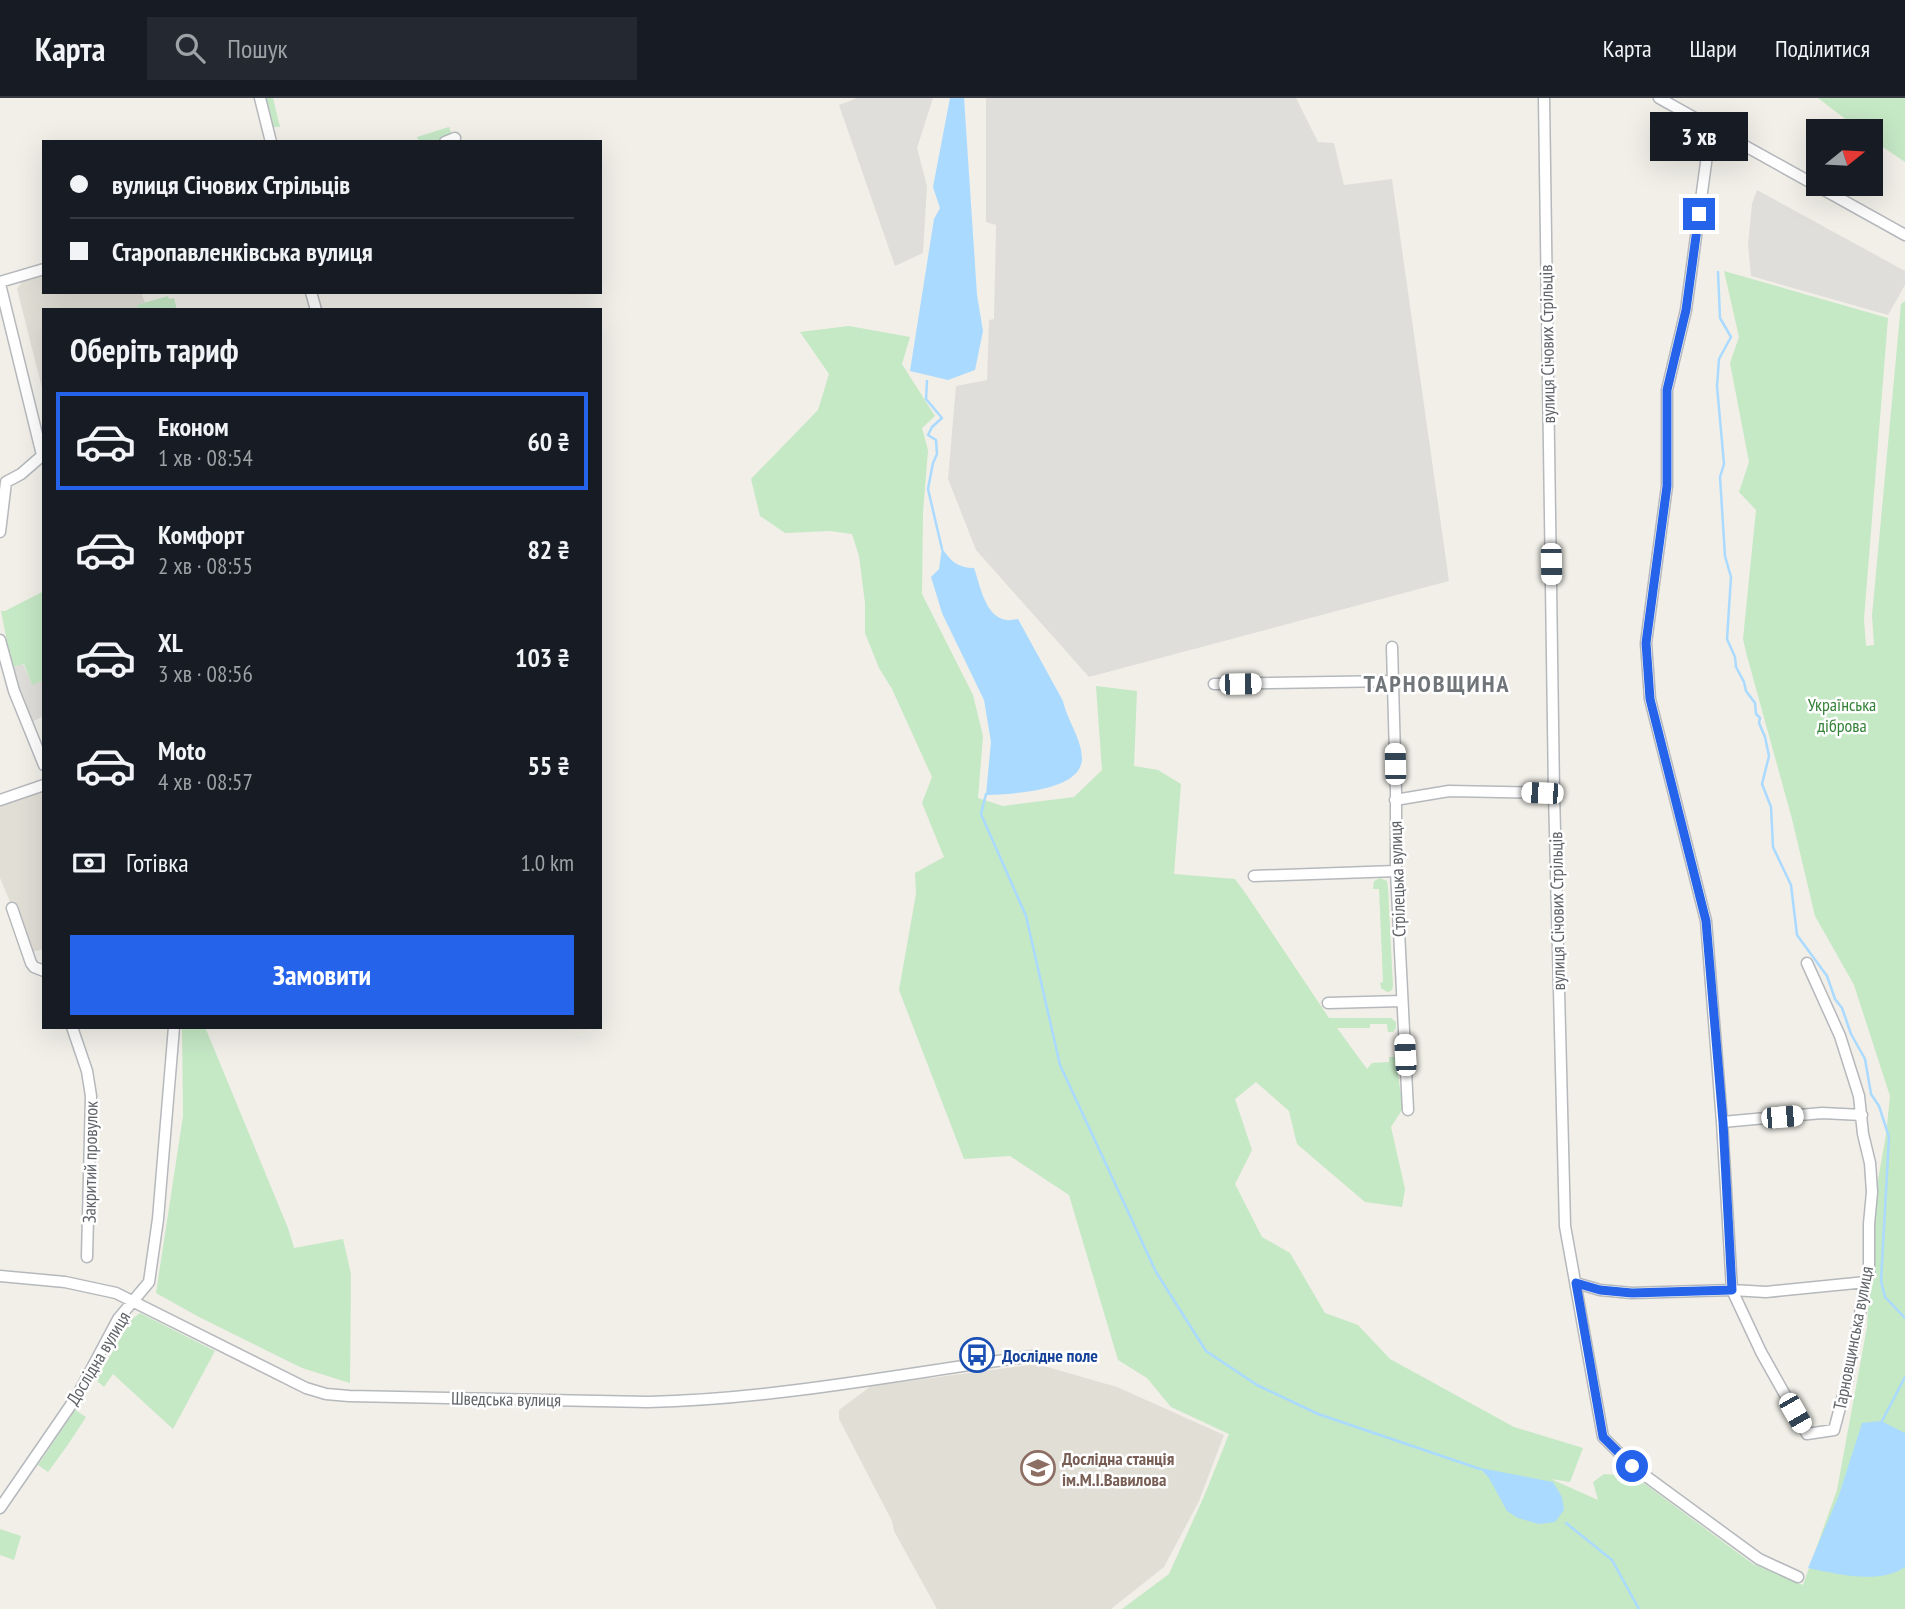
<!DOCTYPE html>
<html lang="uk">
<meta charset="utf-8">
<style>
body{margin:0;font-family:"PT Sans Narrow",sans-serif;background:#242831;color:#f1f3f6;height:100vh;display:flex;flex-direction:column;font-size:26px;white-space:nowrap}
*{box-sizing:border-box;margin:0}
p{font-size:23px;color:#9ea1a6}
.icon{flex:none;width:38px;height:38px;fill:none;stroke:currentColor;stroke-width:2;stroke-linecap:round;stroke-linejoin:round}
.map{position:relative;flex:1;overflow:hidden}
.side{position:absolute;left:42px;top:210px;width:560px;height:721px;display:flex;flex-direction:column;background:#171b24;border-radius:0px;box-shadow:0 7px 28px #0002}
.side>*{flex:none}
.top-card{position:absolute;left:42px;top:42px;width:560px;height:154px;border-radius:0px;box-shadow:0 7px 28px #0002;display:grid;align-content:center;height:154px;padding:0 28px;background:#171b24}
.needle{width:46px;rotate:72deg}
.controls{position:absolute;left:1806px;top:21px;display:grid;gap:14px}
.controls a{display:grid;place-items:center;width:77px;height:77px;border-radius:0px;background:#171b24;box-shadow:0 7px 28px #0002;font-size:35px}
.end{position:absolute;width:32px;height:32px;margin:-16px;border:9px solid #2563eb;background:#fff;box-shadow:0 0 0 4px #fff}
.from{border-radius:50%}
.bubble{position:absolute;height:49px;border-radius:0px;background:#171b24;box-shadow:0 7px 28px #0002;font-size:23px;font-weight:600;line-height:49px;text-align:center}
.car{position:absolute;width:21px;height:42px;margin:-21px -10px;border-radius:9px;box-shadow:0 0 5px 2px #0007;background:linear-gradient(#fff 24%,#345 0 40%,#fff 0 76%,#345 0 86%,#fff 0)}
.top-card b{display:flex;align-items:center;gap:24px;height:66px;font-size:26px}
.top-card b+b{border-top:2px solid #363941}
.top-card i{width:18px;height:18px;background:#f1f3f6}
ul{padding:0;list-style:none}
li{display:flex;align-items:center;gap:21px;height:98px;margin:0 14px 10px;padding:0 14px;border:4px solid transparent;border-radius:0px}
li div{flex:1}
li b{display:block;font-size:26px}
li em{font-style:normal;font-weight:600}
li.current{border-color:#2563eb}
li>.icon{width:63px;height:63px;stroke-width:1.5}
h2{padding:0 28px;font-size:32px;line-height:84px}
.pay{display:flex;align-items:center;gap:18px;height:77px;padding:0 28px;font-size:26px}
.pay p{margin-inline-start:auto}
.primary-button{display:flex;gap:14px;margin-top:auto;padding:14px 28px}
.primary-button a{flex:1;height:80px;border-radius:0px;background:#2563eb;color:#fff;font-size:28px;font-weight:600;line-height:80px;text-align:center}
header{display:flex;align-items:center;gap:42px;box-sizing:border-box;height:98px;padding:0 35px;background:#171b24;border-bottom:2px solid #363941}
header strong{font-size:33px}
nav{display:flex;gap:38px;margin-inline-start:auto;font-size:24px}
.search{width:490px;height:63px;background:#242831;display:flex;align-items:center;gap:18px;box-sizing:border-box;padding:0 24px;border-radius:0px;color:#9ea1a6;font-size:26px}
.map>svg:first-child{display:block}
.industrial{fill:#e0deda}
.education{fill:#e1ded6}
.green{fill:#c5e8c5}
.water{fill:#aadaff}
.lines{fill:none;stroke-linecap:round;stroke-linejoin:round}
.stream{stroke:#aadaff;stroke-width:2.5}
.minor-casing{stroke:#b5b8bc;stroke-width:13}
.minor{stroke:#fff;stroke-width:10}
.route{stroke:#2563eb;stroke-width:9}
.labels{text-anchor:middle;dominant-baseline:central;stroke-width:5;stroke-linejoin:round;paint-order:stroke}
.street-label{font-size:18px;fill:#5f6368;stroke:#fff}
.park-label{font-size:18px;fill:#348238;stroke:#fff}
.transit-label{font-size:18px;font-weight:bold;fill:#164399;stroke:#fff;text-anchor:start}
.education-label{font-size:18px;font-weight:bold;fill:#785e54;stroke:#fff;text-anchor:start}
.district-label{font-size:24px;font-weight:bold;letter-spacing:2px;fill:#70757a;stroke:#fff}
</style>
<header>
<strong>Карта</strong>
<div class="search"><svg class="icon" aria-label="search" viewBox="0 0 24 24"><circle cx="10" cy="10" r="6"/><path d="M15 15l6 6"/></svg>Пошук</div>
<nav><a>Карта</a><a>Шари</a><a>Поділитися</a></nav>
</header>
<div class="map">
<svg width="1905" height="1511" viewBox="0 0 1905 1511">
<rect width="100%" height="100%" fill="#f1efe8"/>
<path class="industrial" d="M 857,0 L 933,0 L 917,50 L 927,88 L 923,155 L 895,168 L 839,7 Z
M 986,0 L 1296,0 L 1318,44 L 1334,45 L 1344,87 L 1392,81 L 1449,483 L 1089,579 L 976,452 L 948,381 L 956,288 L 987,282 L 989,222 L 994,221 L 996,127 L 986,124 Z
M 1757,92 L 1905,173 L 1905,187 L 1888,217 L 1751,178 L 1748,147 L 1752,106 Z
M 23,566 L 32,586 L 44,582 L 44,615 L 43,618 L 32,624 L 12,569 Z"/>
<path class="education" d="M 44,174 L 44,194 L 141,194 L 145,205 L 137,207 L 138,212 L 44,212 L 44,298 L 17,191 L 25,179 Z
M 44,694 L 44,851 L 31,854 L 0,780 L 0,706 Z
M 1037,1266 L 1117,1289 L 1224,1337 L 1199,1403 L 1164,1469 L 1111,1511 L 937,1511 L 894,1433 L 892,1423 L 839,1321 L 839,1312 L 871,1288 Z"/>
<path class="green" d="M 266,0 L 273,0 L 280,29 L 274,29 L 273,28 Z
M 1818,0 L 1905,0 L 1905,64 L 1871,41 L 1871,33 L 1861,33 Z
M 449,29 L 452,37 C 441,43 431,44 419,44 L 417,39 Z
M 1724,173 L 1888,220 L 1864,521 L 1866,548 L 1874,547 L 1872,518 L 1901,206 L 1905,203 L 1905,1511 L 1122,1511 L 1169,1476 L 1205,1396 L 1229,1336 L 1171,1309 L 1147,1280 L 1118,1262 L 1069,1097 L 1010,1058 L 964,1061 L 899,892 L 916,796 L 915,775 L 944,759 L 922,705 L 932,679 L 892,591 L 879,570 L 865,535 L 865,505 L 859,458 L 852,436 L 830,433 L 785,435 L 760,418 L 751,381 L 818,312 L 829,276 L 800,234 L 849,228 L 910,239 L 902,266 L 935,318 L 922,330 L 928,352 L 923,414 L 922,496 L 973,597 L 983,638 L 978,700 L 1003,708 L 1074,699 L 1102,672 L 1096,588 L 1137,593 L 1134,668 L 1158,672 L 1181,686 L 1174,776 L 1235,781 L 1246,796 L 1329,920 L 1391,920 L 1396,924 L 1396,930 L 1393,934 L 1388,934 L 1387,926 L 1370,926 L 1370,930 L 1337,930 L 1367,971 L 1372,965 L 1389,964 L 1389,959 L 1396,959 C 1401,964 1402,969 1398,974 L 1400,992 L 1408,1012 L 1402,1012 L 1391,1029 L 1405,1091 L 1402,1109 L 1365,1104 L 1297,1046 L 1289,1013 L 1256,984 L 1235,1001 L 1252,1052 L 1235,1086 L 1262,1139 L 1290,1155 L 1325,1215 L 1358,1227 L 1390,1261 L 1514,1329 L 1583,1350 L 1570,1384 L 1551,1381 L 1598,1402 L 1593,1384 L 1604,1376 L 1634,1378 L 1753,1466 L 1803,1487 L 1837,1392 L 1867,1229 L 1874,1104 L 1886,1037 L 1890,998 L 1854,887 L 1815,818 L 1792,721 L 1747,558 L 1743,541 L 1756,412 L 1739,394 L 1749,364 L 1730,265 L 1739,239 Z
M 168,198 L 169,201 L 174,200 L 177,212 L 138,212 L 137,207 Z
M 44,493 L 44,582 L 32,587 L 24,566 L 12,569 L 1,513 L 5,513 Z
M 1380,780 L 1387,783 L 1388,790 L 1393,889 L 1391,893 L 1387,894 L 1381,890 L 1380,885 L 1383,884 L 1379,791 L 1373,791 L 1374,783 Z
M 182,929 L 205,929 L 288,1130 L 294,1150 L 343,1141 L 351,1176 L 350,1285 L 302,1270 L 199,1219 L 156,1195 L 183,1018 Z
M 140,1215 L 215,1253 L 173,1331 L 113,1276 L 104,1289 L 96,1282 L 131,1222 Z
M 75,1312 L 86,1319 L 67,1348 L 48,1374 L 38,1367 Z
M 0,1431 L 21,1438 L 14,1462 L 0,1457 Z"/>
<path class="water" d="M 950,0 L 964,0 L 977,197 L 983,233 L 975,272 L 948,282 L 910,273 L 934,121 L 940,110 L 933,89 Z
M 942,450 C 950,463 958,470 974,470 C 980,486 985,520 1007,522 C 1010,523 1014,521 1018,521 L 1063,603 C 1067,622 1082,641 1082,661 C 1081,694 1009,696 986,697 L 991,644 L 984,602 L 942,515 L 931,479 L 939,471 Z
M 1881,1323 L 1905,1335 L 1905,1469 C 1878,1487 1838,1476 1808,1470 L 1839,1397 L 1862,1325 Z
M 1480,1370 L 1553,1384 L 1562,1399 L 1564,1412 L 1555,1424 L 1539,1426 L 1518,1420 L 1507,1413 L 1489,1380 Z"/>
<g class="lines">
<path class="stream" d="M 1718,174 L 1720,220 L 1731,239 L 1719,261 L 1717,288 L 1724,366 L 1720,379 L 1725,458 L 1731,479 L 1727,541 L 1735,559 L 1736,569 L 1744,584 L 1746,593 L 1755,605 L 1756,616 L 1760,620 L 1759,625 L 1765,639 L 1769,658 L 1762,686 L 1771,709 L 1773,749 L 1791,787 L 1797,837 L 1827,878 L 1835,901 L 1842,910 L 1851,936 L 1865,961 L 1871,996 L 1879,1008 L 1889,1039 L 1881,1183 L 1885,1199 L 1905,1220
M 927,283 L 926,301 L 942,320 L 932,329 L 928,337 L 936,342 L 937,356 L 933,365 L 928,391 L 942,451
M 986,696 L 981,716 L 1026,818 L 1060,967 L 1156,1174 L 1206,1253 L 1257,1287 L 1318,1316 L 1480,1371
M 1881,1325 L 1905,1279
M 1566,1425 L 1612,1462 L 1639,1511"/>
<g class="minor-casing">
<path id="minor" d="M 260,0 L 271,44
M 1544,0 L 1554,695 L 1565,1128 L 1603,1339 L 1632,1368 L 1759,1461 L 1798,1479
M 1659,0 L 1905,137
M 1711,28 L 1686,212 L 1667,292 L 1667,388 L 1646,545 L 1650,601 L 1706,823 L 1722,1024 L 1732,1192 L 1761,1254 L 1807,1336 L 1834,1332 L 1847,1283 L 1866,1184 L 1869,1175 L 1869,1126 L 1872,1094 L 1870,1065 L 1863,1036 L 1859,998 L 1840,938 L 1807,865
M 445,44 L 455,40
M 0,184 L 44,171
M 0,186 L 42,357
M 311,194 L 316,212
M 0,434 L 6,384 L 21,376 L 44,356
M 0,542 L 14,593 L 44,667
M 1392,549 L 1396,694 L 1396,773 L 1408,1012
M 1214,586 L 1393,583
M 0,702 L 44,687
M 1395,702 L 1449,693 L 1554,695
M 1254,778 L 1396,773
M 12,810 L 31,865 L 34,869 L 44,873
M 1328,905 L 1402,903
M 72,929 L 87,973 L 91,998 L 87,1159
M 1722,1024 L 1822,1015 L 1862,1017
M 0,1178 L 65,1184 L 116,1195 L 306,1290 L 326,1296 L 349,1298 L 648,1304 C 778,1301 905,1275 1033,1258
M 1576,1185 L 1600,1192 L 1632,1195 L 1732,1192 L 1766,1194 L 1866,1184
M 0,1410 L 77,1298 L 118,1221 L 149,1184 L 158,1121 L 174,929"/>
</g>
<use href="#minor" class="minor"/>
</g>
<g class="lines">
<path class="route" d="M 1632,1368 L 1603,1339 L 1576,1185 L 1600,1192 L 1632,1195 L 1732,1192 L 1723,1024 L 1706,823 L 1650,601 L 1646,545 L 1667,388 L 1667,292 L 1686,212 L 1699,116"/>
</g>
<defs>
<g id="bus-ring" transform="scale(1.75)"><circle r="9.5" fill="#fff" stroke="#1a4fb4" stroke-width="1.5"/><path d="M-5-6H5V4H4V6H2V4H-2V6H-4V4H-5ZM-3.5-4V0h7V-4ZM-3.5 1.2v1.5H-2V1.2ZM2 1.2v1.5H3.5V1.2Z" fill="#1a4fb4"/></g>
<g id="university-ring" transform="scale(1.75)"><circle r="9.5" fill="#fff" stroke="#8d6e63" stroke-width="1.5"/><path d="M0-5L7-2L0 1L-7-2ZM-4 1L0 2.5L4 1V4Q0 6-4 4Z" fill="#8d6e63"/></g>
</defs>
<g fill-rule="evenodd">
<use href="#bus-ring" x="977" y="1257"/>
<use href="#university-ring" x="1038" y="1370"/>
</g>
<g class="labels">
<g class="street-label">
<text transform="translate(1547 246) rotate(-91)">вулиця Січових Стрільців</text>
<text transform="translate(1397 781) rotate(-92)">Стрілецька вулиця</text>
<text transform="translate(1557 813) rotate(-91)">вулиця Січових Стрільців</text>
<text transform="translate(90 1064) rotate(-89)">Закритий провулок</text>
<text transform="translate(1853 1240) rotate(-79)">Тарновщинська вулиця</text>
<text transform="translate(98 1260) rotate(-59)">Дослідна вулиця</text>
<text transform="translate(506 1301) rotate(1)">Шведська вулиця</text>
</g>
<g class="park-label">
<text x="1842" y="606">Українська<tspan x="1842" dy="21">діброва</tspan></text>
</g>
<g class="transit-label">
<text x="1002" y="1257">Дослідне поле</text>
</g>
<g class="education-label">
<text x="1062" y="1360">Дослідна станція<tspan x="1062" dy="21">ім.М.І.Вавилова</tspan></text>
</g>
<g class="district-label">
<text x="1437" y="585">ТАРНОВЩИНА</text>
</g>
</g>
</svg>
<div class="controls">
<a><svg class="needle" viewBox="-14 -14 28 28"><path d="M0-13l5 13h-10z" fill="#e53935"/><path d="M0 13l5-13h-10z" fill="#9ea1a6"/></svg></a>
</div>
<i class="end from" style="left:1632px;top:1368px"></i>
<i class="end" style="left:1699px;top:116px"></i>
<div class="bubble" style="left:1650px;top:14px;width:98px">3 хв</div>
<i class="car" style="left:1551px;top:466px;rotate:179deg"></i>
<i class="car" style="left:1240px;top:586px;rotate:89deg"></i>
<i class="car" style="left:1395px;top:666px;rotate:359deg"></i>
<i class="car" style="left:1542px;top:695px;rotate:272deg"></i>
<i class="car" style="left:1405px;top:957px;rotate:357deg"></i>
<i class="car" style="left:1782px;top:1019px;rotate:85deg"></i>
<i class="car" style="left:1795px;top:1315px;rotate:150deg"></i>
<div class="top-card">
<b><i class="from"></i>вулиця Січових Стрільців</b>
<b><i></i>Старопавленківська вулиця</b>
</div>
<section class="side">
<h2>Оберіть тариф</h2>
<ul>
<li class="current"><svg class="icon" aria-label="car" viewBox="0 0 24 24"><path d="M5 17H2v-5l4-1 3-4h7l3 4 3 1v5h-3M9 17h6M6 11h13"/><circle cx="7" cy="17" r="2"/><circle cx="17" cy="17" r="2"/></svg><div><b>Економ</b><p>1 хв · 08:54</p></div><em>60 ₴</em></li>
<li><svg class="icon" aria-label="car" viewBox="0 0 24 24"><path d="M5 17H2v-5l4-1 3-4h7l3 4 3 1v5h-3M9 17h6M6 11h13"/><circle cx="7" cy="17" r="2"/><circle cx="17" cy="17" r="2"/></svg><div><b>Комфорт</b><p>2 хв · 08:55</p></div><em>82 ₴</em></li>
<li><svg class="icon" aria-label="car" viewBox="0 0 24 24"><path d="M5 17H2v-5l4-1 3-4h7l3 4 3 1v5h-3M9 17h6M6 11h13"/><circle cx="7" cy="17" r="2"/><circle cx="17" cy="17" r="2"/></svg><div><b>XL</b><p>3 хв · 08:56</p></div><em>103 ₴</em></li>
<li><svg class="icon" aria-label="car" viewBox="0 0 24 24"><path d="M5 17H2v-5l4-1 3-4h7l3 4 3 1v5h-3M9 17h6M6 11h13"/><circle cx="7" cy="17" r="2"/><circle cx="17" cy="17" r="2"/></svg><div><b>Moto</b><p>4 хв · 08:57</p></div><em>55 ₴</em></li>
</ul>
<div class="pay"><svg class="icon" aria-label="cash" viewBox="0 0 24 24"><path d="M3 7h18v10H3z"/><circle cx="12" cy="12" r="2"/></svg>Готівка<p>1.0 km</p></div>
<div class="primary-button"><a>Замовити</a></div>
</section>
</div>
